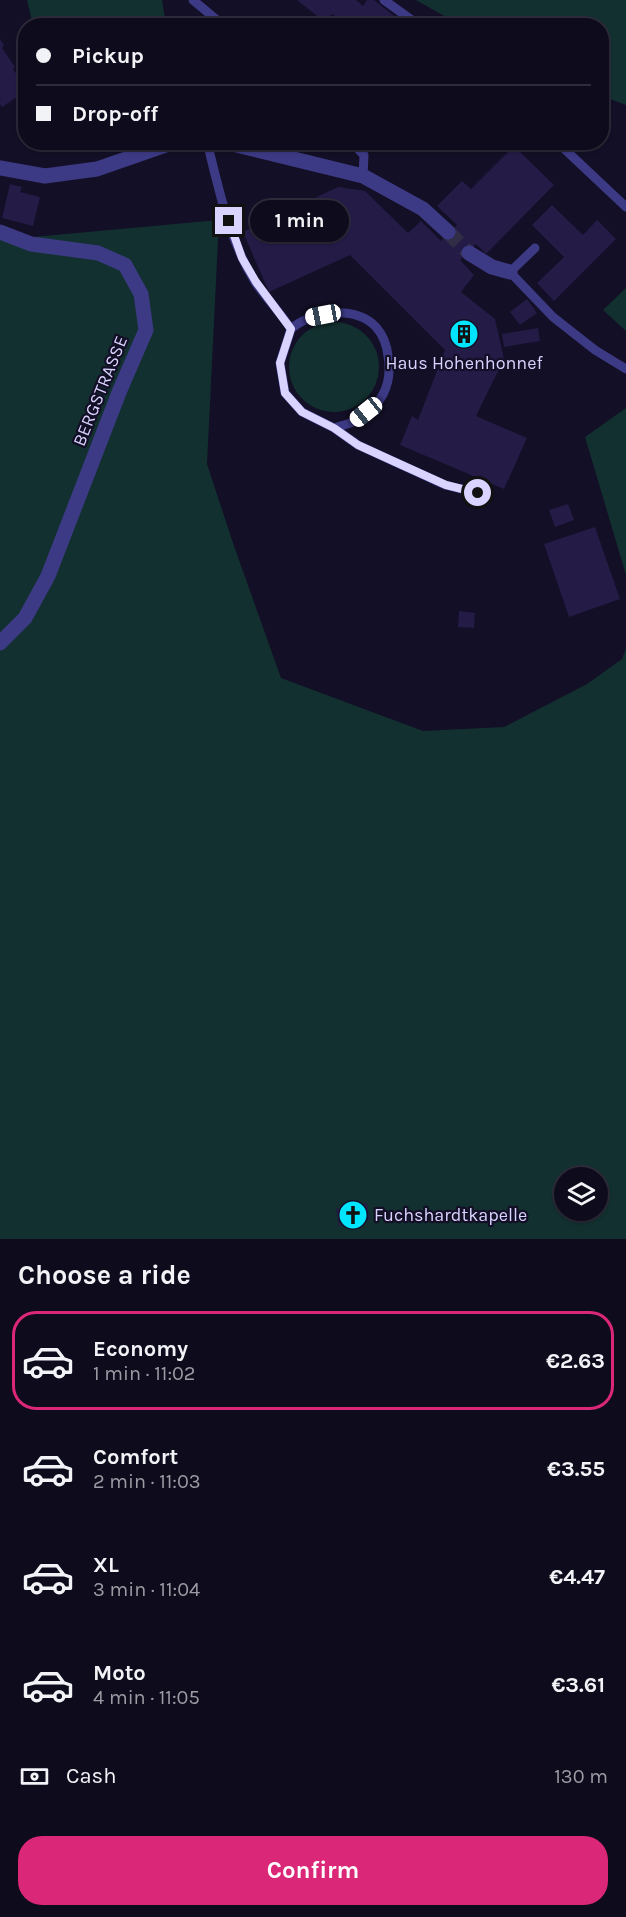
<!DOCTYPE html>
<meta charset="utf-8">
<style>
body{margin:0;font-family:Karla,sans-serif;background:#1c1929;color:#f1f3f6;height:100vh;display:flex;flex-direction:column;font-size:22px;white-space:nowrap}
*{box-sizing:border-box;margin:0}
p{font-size:20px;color:#9b9ba3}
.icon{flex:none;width:33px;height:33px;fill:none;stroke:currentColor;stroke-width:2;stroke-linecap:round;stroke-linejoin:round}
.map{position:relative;height:1239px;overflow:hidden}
.sheet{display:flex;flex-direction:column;background:#0e0b1c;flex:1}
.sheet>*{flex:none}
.guide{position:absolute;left:18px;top:18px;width:591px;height:132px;border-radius:24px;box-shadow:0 2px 4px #0004,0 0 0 2px #2e2b3b;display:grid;align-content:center;height:132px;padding:0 18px;background:#0e0b1c}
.controls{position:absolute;left:554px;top:1167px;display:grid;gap:12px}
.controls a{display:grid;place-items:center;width:54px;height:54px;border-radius:50%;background:#0e0b1c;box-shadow:0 2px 4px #0004,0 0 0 2px #2e2b3b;font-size:30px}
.end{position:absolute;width:27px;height:27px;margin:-14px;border:8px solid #d9d4ff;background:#111;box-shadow:0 0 0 3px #111}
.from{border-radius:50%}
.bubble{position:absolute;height:42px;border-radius:21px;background:#0e0b1c;box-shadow:0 2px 4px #0004,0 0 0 2px #2e2b3b;font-size:20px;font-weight:700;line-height:42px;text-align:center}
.car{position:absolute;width:18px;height:36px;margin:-18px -9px;border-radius:8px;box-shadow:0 0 4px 2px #0007;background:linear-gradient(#fff 24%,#345 0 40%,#fff 0 76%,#345 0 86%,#fff 0)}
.guide b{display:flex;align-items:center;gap:21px;height:57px;font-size:22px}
.guide b+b{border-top:2px solid #2e2b3b}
.guide i{width:15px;height:15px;background:#f1f3f6}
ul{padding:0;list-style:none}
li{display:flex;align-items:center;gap:18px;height:99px;margin:0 12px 9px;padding:0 6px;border:3px solid transparent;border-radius:24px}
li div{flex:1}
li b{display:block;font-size:22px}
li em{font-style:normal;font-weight:700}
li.active{border-color:#db2777}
li>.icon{width:54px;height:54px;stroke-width:1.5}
h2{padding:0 18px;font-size:27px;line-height:72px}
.pay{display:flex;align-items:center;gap:15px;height:66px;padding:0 18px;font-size:22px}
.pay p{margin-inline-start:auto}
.button{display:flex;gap:12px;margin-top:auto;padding:12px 18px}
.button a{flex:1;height:69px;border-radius:24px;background:#db2777;color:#fff;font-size:24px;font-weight:700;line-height:69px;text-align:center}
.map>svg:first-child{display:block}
.green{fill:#12302f;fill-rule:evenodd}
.building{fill:#241b47}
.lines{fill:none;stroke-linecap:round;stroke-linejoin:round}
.minor-tunnel{stroke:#312d47;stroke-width:15;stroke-dasharray:15 8;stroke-linecap:butt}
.service{stroke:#3d3a85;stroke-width:9}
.minor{stroke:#3d3a85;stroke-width:15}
.route{stroke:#d9d4ff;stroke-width:8}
.labels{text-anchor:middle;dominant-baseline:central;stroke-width:4.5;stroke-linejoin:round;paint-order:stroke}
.poi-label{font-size:18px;fill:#d9d4ff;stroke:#130f26}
.street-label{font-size:18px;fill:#d9d4ff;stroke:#130f26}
</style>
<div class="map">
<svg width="626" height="1239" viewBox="0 0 626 1239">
<rect width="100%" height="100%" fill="#130f26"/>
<path class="green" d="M 27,0 L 162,0 L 166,25 L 33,25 Z
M 416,0 L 626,0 L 626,105 L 602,96 L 602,26 L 460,25 Z
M 219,220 L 207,464 L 234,546 L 281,678 L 423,731 L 504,727 L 587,684 L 622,659 L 626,648 L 626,1239 L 0,1239 L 0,240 ZM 564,1178 L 597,1178 L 597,1210 L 564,1210 Z
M 626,288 L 626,331 L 603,310 Z
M289 367a45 45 0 1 1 90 0a45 45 0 1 1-90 0Z
M 626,408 L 626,575 L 585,437 Z"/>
<path class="building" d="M 297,0 L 356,0 L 363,6 L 367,0 L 374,0 L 407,26 L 348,26 L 332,14 L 326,23 Z
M 0,39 L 4,45 L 2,48 L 15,67 L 13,69 L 26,88 L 26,91 L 2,107 L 0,104 Z
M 514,146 L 554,185 L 486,254 L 476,244 L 460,260 L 474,275 L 461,292 L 495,319 L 504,359 L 476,416 L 527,438 L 504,489 L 400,445 L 412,416 L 418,420 L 445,350 L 350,255 L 269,292 L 243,232 L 338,187 L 365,191 L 408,233 L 421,221 L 441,241 L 457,225 L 437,206 L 462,181 L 471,189 Z
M 10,184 L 22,187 L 20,192 L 40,197 L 33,226 L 2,218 Z
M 552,205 L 583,235 L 597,220 L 616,239 L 554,301 L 537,283 L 564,257 L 532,225 Z
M 527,299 L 537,313 L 520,325 L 510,312 Z
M 538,328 L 540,341 L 504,347 L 502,334 Z
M 568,504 L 574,520 L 555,527 L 549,510 Z
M 595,527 L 620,599 L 569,617 L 544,544 Z
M 459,611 L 475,613 L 474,628 L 458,627 Z
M 367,1203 L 370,1220 L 339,1226 L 336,1209 Z"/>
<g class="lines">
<path class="minor-tunnel" d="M 448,232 L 469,253"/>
<path class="service" d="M 193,0 L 224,26
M 384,0 L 420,26
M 207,142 C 219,189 229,240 255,282 C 266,298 280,312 291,329 L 280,363 L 285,393 L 302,412 L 334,428 L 358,445 L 445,485 L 478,493
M 351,142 L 364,155 L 363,176
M 557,142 L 626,207
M 535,248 L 510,272 L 553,317 L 595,350 L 626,369
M 291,329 C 311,311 355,305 376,327 C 383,335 387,346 388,356 C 393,384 381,408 355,421 C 349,424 340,426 334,428"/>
<path class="minor" d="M 224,142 L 363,176 L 423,209 L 448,232
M 0,168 L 45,176 L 97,169 L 169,144 L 179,142
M 0,232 L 31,244 L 98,253 L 125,265 L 141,294 L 146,330 L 120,390 L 48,576 L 25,618 L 0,643
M 469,253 L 492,267 L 510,272"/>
</g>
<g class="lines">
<path class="route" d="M 229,221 L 242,258 L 256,282 L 291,329 L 280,363 L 285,393 L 302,412 L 334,428 L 358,445 L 393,461 L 446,485 L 478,493"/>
</g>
<defs>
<g id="building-disc" transform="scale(1.5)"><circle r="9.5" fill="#00e5ff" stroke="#130f26"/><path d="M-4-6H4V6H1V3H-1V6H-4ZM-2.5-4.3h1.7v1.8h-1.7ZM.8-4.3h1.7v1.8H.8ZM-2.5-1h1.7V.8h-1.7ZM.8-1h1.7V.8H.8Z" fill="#111"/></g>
<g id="church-disc" transform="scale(1.5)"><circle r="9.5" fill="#00e5ff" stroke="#130f26"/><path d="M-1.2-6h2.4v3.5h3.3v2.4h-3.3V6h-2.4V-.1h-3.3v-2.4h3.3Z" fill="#111"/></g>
</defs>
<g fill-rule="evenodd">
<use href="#building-disc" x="464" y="334"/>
<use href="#church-disc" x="353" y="1215"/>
</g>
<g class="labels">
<g class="poi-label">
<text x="464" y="363">Haus Hohenhonnef</text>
<text x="374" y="1215" text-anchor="start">Fuchshardtkapelle</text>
</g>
<g class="street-label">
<text transform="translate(100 391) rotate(-68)">BERGSTRASSE</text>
</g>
</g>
</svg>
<div class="controls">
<a><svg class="icon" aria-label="layers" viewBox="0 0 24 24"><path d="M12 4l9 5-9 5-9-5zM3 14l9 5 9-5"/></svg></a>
</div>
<i class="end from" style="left:478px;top:493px"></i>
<i class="end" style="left:229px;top:221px"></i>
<div class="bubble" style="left:250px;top:200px;width:99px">1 min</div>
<i class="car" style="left:323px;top:315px;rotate:259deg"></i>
<i class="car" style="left:366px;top:412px;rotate:231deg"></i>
<div class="guide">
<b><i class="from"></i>Pickup</b>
<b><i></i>Drop-off</b>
</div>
</div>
<section class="sheet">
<h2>Choose a ride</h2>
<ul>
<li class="active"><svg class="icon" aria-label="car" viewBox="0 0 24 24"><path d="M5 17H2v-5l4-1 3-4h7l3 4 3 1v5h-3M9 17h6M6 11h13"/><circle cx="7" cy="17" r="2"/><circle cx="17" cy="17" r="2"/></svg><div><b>Economy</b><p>1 min · 11:02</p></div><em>€2.63</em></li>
<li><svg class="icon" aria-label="car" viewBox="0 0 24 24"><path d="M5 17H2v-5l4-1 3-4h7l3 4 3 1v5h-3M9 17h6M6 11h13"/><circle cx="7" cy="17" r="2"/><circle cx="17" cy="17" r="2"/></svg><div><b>Comfort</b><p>2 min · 11:03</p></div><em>€3.55</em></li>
<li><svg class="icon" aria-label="car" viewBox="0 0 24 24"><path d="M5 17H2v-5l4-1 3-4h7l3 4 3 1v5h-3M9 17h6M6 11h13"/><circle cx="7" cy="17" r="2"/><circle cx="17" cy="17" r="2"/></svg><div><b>XL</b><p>3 min · 11:04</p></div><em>€4.47</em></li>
<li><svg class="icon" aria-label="car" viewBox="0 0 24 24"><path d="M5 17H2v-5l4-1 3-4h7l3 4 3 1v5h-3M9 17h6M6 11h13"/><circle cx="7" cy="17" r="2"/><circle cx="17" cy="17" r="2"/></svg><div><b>Moto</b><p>4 min · 11:05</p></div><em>€3.61</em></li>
</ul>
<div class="pay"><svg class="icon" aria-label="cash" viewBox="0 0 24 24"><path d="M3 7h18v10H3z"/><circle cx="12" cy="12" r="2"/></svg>Cash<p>130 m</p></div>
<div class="button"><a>Confirm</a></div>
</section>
